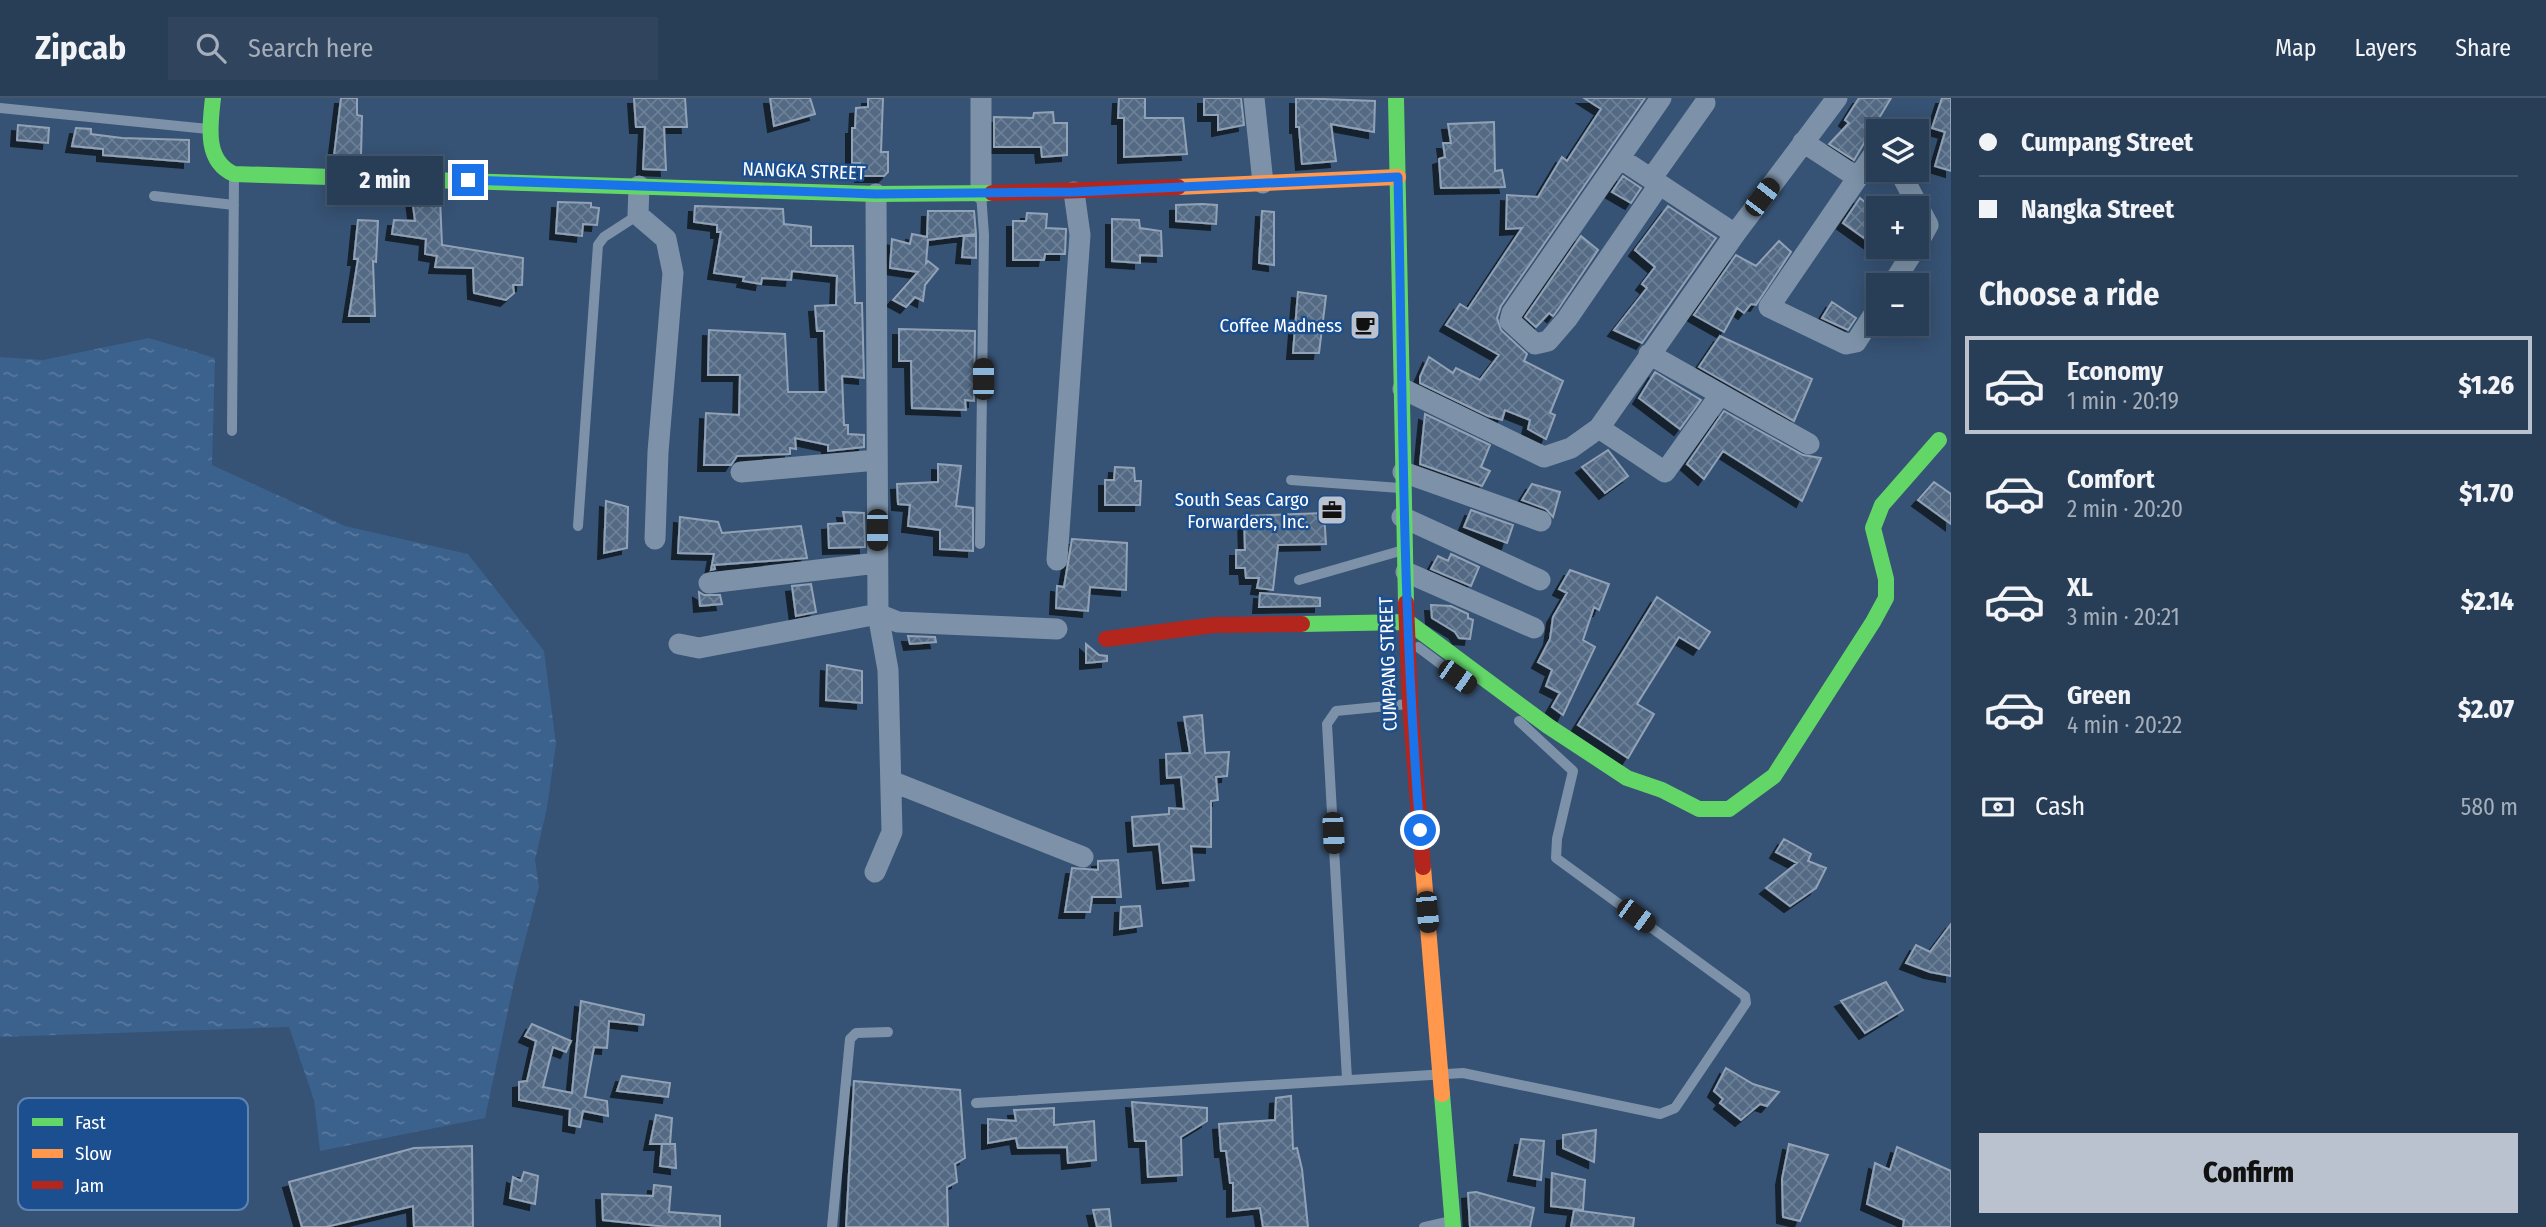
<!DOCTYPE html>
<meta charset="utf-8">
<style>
body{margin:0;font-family:"Fira Sans Condensed",sans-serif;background:#30455d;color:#f1f3f6;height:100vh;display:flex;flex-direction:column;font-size:26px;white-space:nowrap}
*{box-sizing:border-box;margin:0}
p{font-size:23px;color:#a5aeba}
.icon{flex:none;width:38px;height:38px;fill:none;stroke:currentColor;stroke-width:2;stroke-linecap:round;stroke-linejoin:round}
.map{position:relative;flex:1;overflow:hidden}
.panel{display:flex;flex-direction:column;background:#283e57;width:595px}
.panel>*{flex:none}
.guide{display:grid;align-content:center;height:154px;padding:0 28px;background:#283e57}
.buttons{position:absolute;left:1866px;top:21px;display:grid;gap:14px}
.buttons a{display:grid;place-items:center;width:63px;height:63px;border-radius:0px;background:#283e57;box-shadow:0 4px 18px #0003,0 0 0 2px #44576d;font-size:35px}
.end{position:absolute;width:32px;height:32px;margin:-16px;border:9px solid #1a73e8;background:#fff;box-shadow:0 0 0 4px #fff}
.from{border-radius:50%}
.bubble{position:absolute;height:49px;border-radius:0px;background:#283e57;box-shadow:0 4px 18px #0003,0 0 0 2px #44576d;font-size:23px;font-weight:800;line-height:49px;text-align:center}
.car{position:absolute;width:21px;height:42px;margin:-21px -10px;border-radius:9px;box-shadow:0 0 5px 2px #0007;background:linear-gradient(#222 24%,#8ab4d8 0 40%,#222 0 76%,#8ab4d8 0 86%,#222 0)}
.guide b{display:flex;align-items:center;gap:24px;height:66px;font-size:26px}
.guide b+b{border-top:2px solid #44576d}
.guide i{width:18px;height:18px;background:#f1f3f6}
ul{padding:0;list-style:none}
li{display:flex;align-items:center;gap:21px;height:98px;margin:0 14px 10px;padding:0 14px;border:4px solid transparent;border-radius:0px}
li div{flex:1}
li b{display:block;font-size:26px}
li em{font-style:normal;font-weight:800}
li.on{border-color:#b9c2ce}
li>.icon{width:63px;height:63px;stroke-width:1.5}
h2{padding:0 28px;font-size:32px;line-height:84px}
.pay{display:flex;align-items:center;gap:18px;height:77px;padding:0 28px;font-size:26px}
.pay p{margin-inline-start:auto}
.primary-button{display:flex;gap:14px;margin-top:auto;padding:14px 28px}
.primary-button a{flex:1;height:80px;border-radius:0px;background:#b9c2ce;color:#111;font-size:28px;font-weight:800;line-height:80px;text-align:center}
header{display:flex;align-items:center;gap:42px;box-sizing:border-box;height:98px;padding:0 35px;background:#283e57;border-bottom:2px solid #44576d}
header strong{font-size:33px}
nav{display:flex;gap:38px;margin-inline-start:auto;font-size:24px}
.search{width:490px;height:63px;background:#30455d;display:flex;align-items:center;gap:18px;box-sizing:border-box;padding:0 24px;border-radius:0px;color:#a5aeba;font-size:26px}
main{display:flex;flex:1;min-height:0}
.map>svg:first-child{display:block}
.water{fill:url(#water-ripples)}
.building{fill:url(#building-cross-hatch);stroke:#92a2b6;stroke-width:2;filter:url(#shadow)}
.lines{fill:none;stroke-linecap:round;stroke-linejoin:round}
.lane{stroke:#7d92a8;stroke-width:10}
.street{stroke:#7d92a8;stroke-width:21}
.fast{stroke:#63d668;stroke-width:16}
.slow{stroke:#ff974d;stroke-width:16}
.jam{stroke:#b3261e;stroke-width:16}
.route{stroke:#1a73e8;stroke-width:9}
.labels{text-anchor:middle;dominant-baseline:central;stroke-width:5;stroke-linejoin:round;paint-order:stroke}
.street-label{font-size:19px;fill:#fff;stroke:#1b4f8f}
.poi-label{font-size:19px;fill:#fff;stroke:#1b4f8f;text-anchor:end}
.key{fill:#1b4f8f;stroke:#5f84b1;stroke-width:2}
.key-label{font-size:19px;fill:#fff}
</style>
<header>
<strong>Zipcab</strong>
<div class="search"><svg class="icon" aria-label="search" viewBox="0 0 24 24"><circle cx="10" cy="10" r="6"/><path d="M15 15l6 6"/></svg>Search here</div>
<nav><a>Map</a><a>Layers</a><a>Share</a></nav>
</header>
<main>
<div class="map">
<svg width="1951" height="1129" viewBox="0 0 1951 1129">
<defs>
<pattern id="water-ripples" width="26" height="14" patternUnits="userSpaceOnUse" patternTransform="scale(1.75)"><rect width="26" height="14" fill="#3b618d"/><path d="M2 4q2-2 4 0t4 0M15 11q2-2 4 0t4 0" fill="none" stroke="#58799e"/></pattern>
<pattern id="building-cross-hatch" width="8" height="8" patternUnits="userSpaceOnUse" patternTransform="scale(1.75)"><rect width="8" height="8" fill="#526984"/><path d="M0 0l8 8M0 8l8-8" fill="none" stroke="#6c8096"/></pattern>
<filter id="shadow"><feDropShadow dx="-6" dy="6" stdDeviation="0" flood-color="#0009"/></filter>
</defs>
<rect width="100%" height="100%" fill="#365274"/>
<path class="water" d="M 149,240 L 215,260 L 212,367 L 345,428 L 468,456 L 544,553 L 556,646 L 547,710 L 535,762 L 539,789 L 515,880 L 485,1020 L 320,1053 L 314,1002 L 289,929 L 0,939 L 0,259 L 43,262 Z"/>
<path class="building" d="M 341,0 L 357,0 L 357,17 L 362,18 L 361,58 L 334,58 Z
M 634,0 L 685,0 L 687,29 L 664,29 L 666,72 L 643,71 L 645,29 L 636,29 Z
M 770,0 L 810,0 L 815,16 L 774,28 Z
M 868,0 L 883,0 L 881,54 L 888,54 L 888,74 L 884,78 L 861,78 L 860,65 L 852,65 L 852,30 L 855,30 L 856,10 L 868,9 Z
M 1119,0 L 1145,0 L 1145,20 L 1183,20 L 1187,56 L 1124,59 L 1124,20 L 1118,20 Z
M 1204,0 L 1241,0 L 1244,27 L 1218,32 L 1218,17 L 1204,17 Z
M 1296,0 L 1375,3 L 1374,34 L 1331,26 L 1336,63 L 1302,66 L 1299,29 L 1296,29 Z
M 1584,0 L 1645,0 L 1501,208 L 1497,220 L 1501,232 L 1527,256 L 1524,263 L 1563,283 L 1550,315 L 1555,317 L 1546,341 L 1528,331 L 1530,322 L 1505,312 L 1502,322 L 1488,318 L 1420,285 L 1420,279 L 1429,259 L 1453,275 L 1456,270 L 1480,282 L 1499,257 L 1446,227 L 1460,206 L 1468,211 L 1522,130 L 1506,131 L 1507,97 L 1538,99 L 1562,59 L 1567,63 L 1601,11 Z
M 1859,0 L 1891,0 L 1854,62 L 1829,46 L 1849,25 L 1845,22 Z
M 1942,0 L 1951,0 L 1951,73 L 1935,68 L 1945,34 L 1932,30 Z
M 1053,14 L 1054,25 L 1067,25 L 1067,57 L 1042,59 L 1041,49 L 994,49 L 994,19 L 1033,20 L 1034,15 Z
M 1494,24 L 1495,73 L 1502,72 L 1505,89 L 1441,90 L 1439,61 L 1445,59 L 1443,45 L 1451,45 L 1448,26 Z
M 18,27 L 49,30 L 48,45 L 17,42 Z
M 76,30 L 91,31 L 91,36 L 122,40 L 189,42 L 189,64 L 103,57 L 103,51 L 72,48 Z
M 1623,78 L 1641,90 L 1631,105 L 1612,94 Z
M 412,99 L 440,100 L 442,147 L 523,160 L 522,187 L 513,187 L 514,195 L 506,202 L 474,195 L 473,170 L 435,169 L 437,158 L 425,156 L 426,141 L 392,136 L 394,122 L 415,123 Z
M 1860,100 L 1878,115 L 1878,150 L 1843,125 Z
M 558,104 L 591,105 L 591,109 L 599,110 L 597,127 L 583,126 L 582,138 L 556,135 Z
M 1202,106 L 1217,107 L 1216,126 L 1176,123 L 1176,107 Z
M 695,108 L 783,111 L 784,126 L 811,129 L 811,148 L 853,148 L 855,205 L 862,205 L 864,280 L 842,278 L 844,327 L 848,327 L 848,336 L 864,337 L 864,349 L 828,353 L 828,347 L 795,340 L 796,351 L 790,350 L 790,356 L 737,358 L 731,367 L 704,367 L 706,315 L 739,317 L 740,277 L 708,277 L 709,232 L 785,236 L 788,294 L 826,294 L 824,233 L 817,233 L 815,208 L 836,207 L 837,178 L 792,173 L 791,182 L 762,180 L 761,186 L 743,183 L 744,179 L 714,175 L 721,134 L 717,134 L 717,127 L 694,124 Z
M 1668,108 L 1716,140 L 1642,245 L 1614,232 L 1647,190 L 1642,186 L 1655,169 L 1635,152 Z
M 928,113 L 974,113 L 976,136 L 928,142 L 926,165 L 928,163 L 938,171 L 925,187 L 923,203 L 915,199 L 906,209 L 893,202 L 918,174 L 890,170 L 892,141 L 910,146 L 912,136 L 927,139 Z
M 1262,113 L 1274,114 L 1274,167 L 1259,165 Z
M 1027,115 L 1047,116 L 1046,130 L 1066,131 L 1065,156 L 1045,156 L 1044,162 L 1013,162 L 1013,123 L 1026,123 Z
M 1112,121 L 1139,122 L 1140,130 L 1161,133 L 1162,158 L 1140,157 L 1140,165 L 1112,163 Z
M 358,122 L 378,123 L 376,164 L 373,163 L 375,218 L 349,218 L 358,161 L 354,161 Z
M 964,138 L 976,138 L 976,160 L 962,159 Z
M 1581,138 L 1598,152 L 1557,213 L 1553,218 L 1549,215 L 1536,229 L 1525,219 Z
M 1779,143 L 1791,154 L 1756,207 L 1751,206 L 1744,215 L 1737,210 L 1724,234 L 1694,217 L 1736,157 L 1756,168 Z
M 1298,194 L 1326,198 L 1319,255 L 1293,255 Z
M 1832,204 L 1856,220 L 1848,232 L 1822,220 Z
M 899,231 L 975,233 L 974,303 L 965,302 L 966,312 L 912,310 L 911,263 L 899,263 Z
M 1720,238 L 1812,281 L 1794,323 L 1699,269 Z
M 1655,274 L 1701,302 L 1680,331 L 1639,300 Z
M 1724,313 L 1803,357 L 1821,360 L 1802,403 L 1723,353 L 1704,381 L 1687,366 Z
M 1425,316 L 1490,347 L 1481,369 L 1490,373 L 1482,388 L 1420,366 Z
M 1608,352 L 1628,378 L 1605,395 L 1582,369 Z
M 938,366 L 961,368 L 956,408 L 973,410 L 973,453 L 940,451 L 940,432 L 908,428 L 910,407 L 898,406 L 897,386 L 938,384 Z
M 1115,369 L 1134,370 L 1135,383 L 1141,383 L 1140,407 L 1105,407 L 1105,382 L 1114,382 Z
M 1934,384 L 1951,396 L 1951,426 L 1918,402 Z
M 1532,386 L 1560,394 L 1553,419 L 1546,411 L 1522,402 Z
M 606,403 L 628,409 L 627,450 L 604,455 Z
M 1471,412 L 1513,427 L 1507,445 L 1464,429 Z
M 843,414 L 864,415 L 865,449 L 829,450 L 828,426 L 845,425 Z
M 1324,415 L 1326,446 L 1278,447 L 1273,492 L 1257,490 L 1259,480 L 1246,480 L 1245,470 L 1236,470 L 1236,452 L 1245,452 L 1244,418 Z
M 680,419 L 718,424 L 722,435 L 801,428 L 807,460 L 714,467 L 715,471 L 711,472 L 714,456 L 678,455 Z
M 1072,441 L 1127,445 L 1126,492 L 1090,489 L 1088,513 L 1056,510 L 1057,488 L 1064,489 Z
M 1451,456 L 1479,469 L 1471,488 L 1431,471 L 1438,458 L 1448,463 Z
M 1570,472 L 1609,486 L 1599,512 L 1594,509 L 1583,542 L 1595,549 L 1563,617 L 1552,609 L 1560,595 L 1546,588 L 1552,572 L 1538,564 L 1550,541 L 1553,519 L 1567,495 L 1559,491 Z
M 811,486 L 816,514 L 796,518 L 792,488 Z
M 699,494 L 704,497 L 720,497 L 722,506 L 700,508 Z
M 1260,495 L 1320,500 L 1320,508 L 1259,509 Z
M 1657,499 L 1710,534 L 1699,551 L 1679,539 L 1637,606 L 1654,616 L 1628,660 L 1578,627 Z
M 1431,507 L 1451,508 L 1468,516 L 1468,520 L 1473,522 L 1470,541 L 1459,540 L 1455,534 L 1432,520 Z
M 908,538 L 935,539 L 936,544 L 910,546 Z
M 1086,546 L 1099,557 L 1107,558 L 1107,563 L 1086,565 Z
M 827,567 L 862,573 L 862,605 L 826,602 Z
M 1202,617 L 1205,655 L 1229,654 L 1227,678 L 1216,679 L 1218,702 L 1211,703 L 1211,749 L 1191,748 L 1194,782 L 1163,785 L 1159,746 L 1134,748 L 1132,719 L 1169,716 L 1169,710 L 1184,711 L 1181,679 L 1167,680 L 1166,656 L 1190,655 L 1184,619 Z
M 1784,741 L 1811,756 L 1808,763 L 1826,770 L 1816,790 L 1790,808 L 1766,790 L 1797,765 L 1776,754 Z
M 1118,762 L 1121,799 L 1092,799 L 1090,814 L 1065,814 L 1072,770 L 1098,772 L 1098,763 Z
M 1140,808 L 1142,828 L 1120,831 L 1121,809 Z
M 1951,826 L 1951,878 L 1930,874 L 1906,865 L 1916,847 L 1930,854 Z
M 1886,884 L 1903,912 L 1865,935 L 1841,903 Z
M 581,903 L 644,917 L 643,927 L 609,923 L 607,950 L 594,949 L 585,999 L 607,1003 L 608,1018 L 583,1013 L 580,1029 L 569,1027 L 570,1011 L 519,1002 L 519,984 L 527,983 L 536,943 L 525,938 L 532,926 L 571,943 L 566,954 L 553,949 L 543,989 L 572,995 Z
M 1726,970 L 1753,986 L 1779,994 L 1767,1008 L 1760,1006 L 1741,1022 L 1720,1005 L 1723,1001 L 1714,993 Z
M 622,978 L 670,985 L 668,999 L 617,993 Z
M 854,983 L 960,992 L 965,1060 L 955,1066 L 957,1084 L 947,1089 L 948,1129 L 846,1129 Z
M 1291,998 L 1293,1051 L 1297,1050 L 1302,1071 L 1308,1129 L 1263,1129 L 1260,1110 L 1233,1113 L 1233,1085 L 1230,1085 L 1226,1053 L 1221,1053 L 1219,1026 L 1275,1022 L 1276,1000 Z
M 1132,1004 L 1207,1010 L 1207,1023 L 1181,1039 L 1182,1077 L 1148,1079 L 1146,1043 L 1135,1043 Z
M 1054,1010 L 1054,1027 L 1094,1023 L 1096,1062 L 1068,1065 L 1067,1049 L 1018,1050 L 1016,1040 L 988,1045 L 988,1021 L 1016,1023 L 1014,1012 Z
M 656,1017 L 672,1020 L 670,1046 L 650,1046 Z
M 1596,1032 L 1594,1064 L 1563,1050 L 1563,1037 Z
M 1521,1041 L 1544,1043 L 1541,1082 L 1514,1077 Z
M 662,1046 L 675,1046 L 676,1070 L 660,1068 Z
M 1789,1046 L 1828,1057 L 1800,1123 L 1783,1119 L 1782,1081 Z
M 472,1048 L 473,1129 L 414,1129 L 413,1108 L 326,1129 L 302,1129 L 289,1084 L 414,1050 Z
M 1897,1049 L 1951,1073 L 1951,1129 L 1903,1129 L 1904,1122 L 1867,1106 L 1875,1065 L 1890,1072 Z
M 524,1074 L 538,1078 L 535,1106 L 510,1100 L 513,1079 L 521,1083 Z
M 1552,1075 L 1585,1082 L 1583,1112 L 1551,1108 Z
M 654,1087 L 671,1089 L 669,1114 L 720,1118 L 720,1129 L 667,1129 L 603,1122 L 602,1096 L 653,1098 Z
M 1476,1094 L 1534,1110 L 1530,1129 L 1470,1129 L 1468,1095 Z
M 1109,1111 L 1111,1129 L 1097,1129 L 1093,1112 Z
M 1574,1112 L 1634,1120 L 1633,1129 L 1571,1129 Z"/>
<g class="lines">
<path class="lane" d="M 0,10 L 208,31
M 154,98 L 234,107
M 232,333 L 234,79
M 1291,382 L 1400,390
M 578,428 L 598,147 L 604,139 L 638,117
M 980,446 L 984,137 L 981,95
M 1299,482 L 1400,453
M 1418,549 L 1458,579
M 1347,981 L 1327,626 L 1336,613 L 1408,606
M 976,1005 L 1463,975 L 1660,1016 L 1675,1010 L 1746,905 L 1745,898 L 1556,760 L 1557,741 L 1573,673 L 1519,623
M 832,1129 L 850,941 L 856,935 L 888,934
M 1424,1129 L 1450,1123"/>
<path class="street" d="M 981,0 L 981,95
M 1254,0 L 1263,85
M 1803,44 L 1855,78
M 1878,50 L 1769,209 L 1846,246 L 1856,244 L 1878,210
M 1621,61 L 1735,136
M 1899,72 L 1928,127 L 1916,149
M 1651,81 L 1705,5
M 1659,87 L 1567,221 L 1548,243 L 1535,246 L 1510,223 L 1512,215 L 1661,0
M 639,88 L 638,117 L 666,141 L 673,175 L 658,354 L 655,441
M 1892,187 L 1916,149
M 1649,256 L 1809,346
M 1403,291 L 1544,359 L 1571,350 L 1599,330 L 1735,136 L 1837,0
M 1599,330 L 1665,374 L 1720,297
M 741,374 L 877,362
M 1403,374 L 1541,423
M 1402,419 L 1540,482
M 1057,462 L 1080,137 L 1074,94
M 1406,474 L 1534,530
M 709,485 L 877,465
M 679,546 L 699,550 L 878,516 L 898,524 L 1057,531
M 891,683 L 1083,759
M 875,774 L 892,734 L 888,572 L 878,516 L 876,96"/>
<path class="fast" d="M 213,0 C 210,27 204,63 234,76 L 876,96 L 992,95
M 1396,0 L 1406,505
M 1302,526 L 1408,524 L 1548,628 L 1627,680 L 1662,692 L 1699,711 L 1729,711 L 1774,678 L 1873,524 L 1886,500 L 1886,481 L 1873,430 L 1882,407 L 1939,342
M 1442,996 L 1453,1129"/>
<path class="slow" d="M 1178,89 L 1398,79
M 1423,769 L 1442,996"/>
<path class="jam" d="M 992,95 L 1178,89
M 1406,505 L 1410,606 L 1423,769
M 1106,541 L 1214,527 L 1302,526"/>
</g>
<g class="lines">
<path class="route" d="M 468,82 L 876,96 L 1074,94 L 1398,79 C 1403,297 1402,515 1420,732"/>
</g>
<defs>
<g id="cafe-square" transform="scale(1.575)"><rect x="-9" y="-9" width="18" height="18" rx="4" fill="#b9c2ce" stroke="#1b4f8f"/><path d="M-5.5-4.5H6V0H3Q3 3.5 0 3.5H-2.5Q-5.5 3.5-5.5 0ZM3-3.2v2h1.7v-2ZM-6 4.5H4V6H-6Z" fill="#111"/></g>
<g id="office-square" transform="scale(1.575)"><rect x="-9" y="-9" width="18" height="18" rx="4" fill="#b9c2ce" stroke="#1b4f8f"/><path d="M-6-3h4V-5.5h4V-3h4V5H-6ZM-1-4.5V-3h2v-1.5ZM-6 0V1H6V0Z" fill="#111"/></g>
</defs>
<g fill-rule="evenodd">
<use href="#cafe-square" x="1365" y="227"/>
<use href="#office-square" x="1332" y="412"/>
</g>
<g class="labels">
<g class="street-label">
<text transform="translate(804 73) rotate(2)">NANGKA STREET</text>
<text transform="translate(1388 566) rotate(-92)">CUMPANG STREET</text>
</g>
<g class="poi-label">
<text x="1342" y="227">Coffee Madness</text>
<text x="1309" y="401">South Seas Cargo<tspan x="1309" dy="22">Forwarders, Inc.</tspan></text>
</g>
</g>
<rect x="18" y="1000" width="230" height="112" rx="10" class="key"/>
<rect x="32" y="1020" width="31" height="8" fill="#63d668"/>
<rect x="32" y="1051" width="31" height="9" fill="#ff974d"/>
<rect x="32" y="1083" width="31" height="8" fill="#b3261e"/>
<g class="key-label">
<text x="75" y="1031">Fast</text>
<text x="75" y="1062">Slow</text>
<text x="75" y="1094">Jam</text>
</g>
</svg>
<div class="buttons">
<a><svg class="icon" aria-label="layers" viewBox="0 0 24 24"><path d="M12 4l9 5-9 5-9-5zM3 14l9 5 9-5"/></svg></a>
<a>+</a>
<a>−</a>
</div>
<i class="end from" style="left:1420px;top:732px"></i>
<i class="end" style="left:468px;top:82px"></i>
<div class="bubble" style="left:327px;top:58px;width:116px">2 min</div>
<i class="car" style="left:1762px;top:99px;rotate:37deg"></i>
<i class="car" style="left:983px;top:281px;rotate:0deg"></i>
<i class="car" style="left:877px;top:432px;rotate:180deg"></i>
<i class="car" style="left:1457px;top:579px;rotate:125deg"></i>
<i class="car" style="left:1333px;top:735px;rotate:177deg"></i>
<i class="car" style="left:1427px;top:814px;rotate:175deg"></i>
<i class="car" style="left:1636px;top:818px;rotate:126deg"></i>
</div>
<section class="panel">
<div class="guide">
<b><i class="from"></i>Cumpang Street</b>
<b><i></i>Nangka Street</b>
</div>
<h2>Choose a ride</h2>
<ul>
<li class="on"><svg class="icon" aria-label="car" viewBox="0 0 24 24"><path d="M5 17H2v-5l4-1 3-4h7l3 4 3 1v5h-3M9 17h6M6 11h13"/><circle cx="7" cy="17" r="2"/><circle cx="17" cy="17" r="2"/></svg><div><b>Economy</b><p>1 min · 20:19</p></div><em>$1.26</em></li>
<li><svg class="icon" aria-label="car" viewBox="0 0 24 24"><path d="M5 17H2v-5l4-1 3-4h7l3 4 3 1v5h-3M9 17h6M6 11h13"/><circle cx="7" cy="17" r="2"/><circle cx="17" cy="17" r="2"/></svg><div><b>Comfort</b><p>2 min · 20:20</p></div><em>$1.70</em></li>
<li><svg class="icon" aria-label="car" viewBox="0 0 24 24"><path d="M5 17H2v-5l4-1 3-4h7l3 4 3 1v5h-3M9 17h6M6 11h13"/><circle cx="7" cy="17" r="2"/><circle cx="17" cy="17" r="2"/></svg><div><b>XL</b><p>3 min · 20:21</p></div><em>$2.14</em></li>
<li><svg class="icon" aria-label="car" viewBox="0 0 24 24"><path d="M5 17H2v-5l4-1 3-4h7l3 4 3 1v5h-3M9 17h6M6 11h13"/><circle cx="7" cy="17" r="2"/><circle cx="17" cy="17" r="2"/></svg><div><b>Green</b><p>4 min · 20:22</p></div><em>$2.07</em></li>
</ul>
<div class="pay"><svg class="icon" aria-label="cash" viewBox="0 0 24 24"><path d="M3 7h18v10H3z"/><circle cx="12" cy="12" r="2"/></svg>Cash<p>580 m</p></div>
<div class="primary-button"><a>Confirm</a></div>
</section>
</main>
